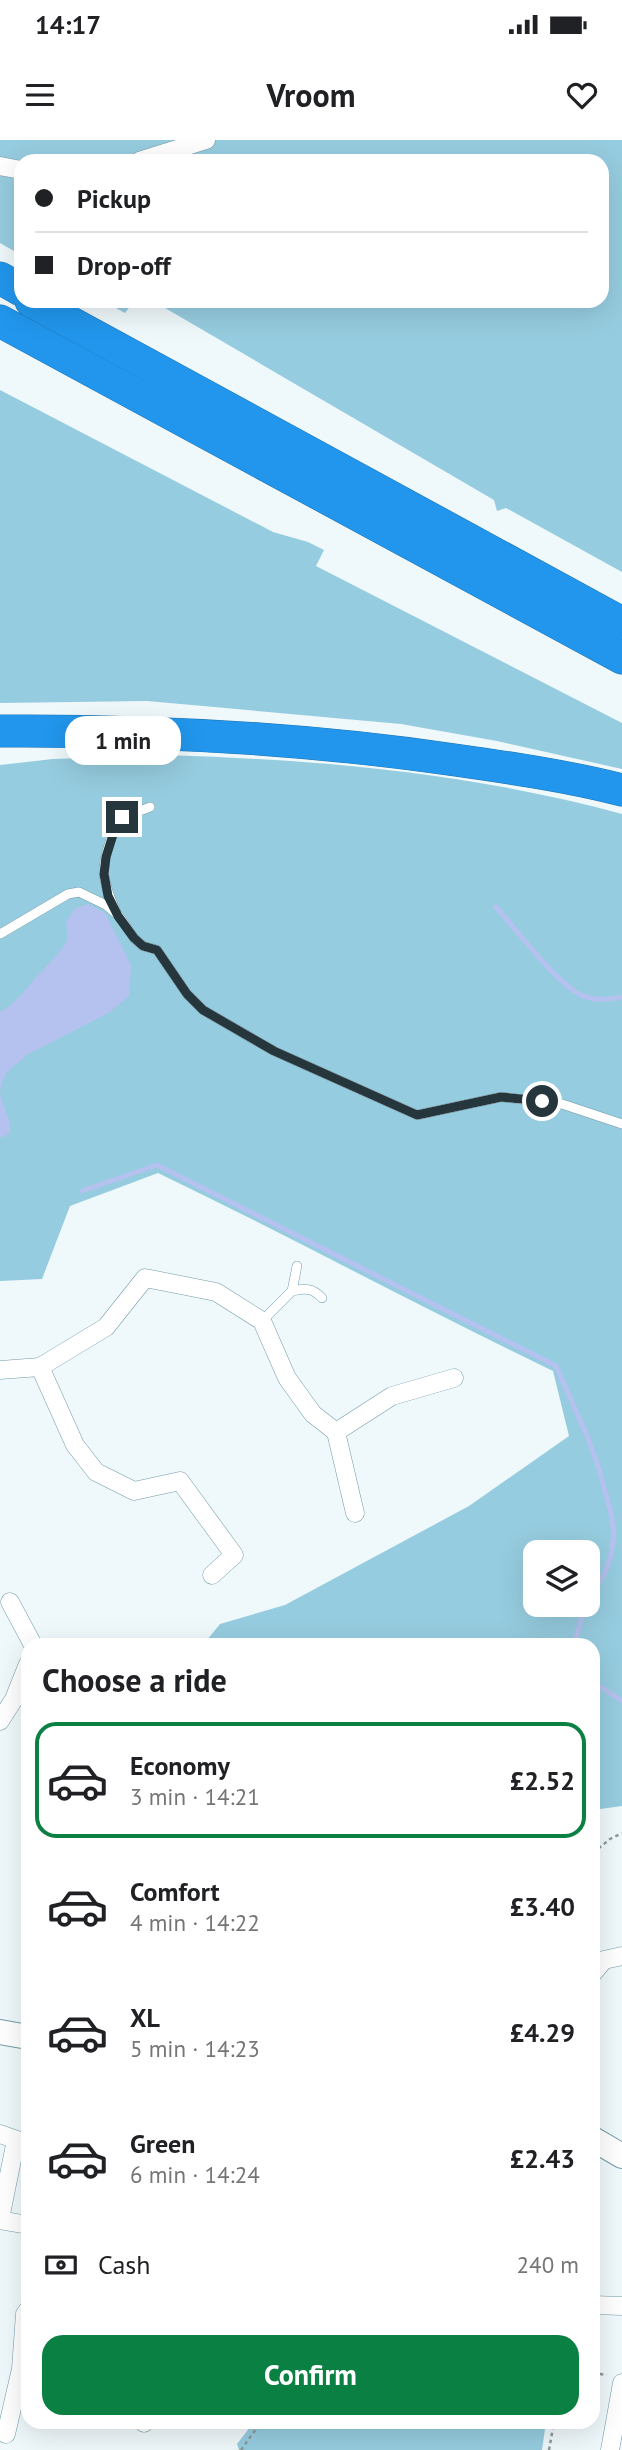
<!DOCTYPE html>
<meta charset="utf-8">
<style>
body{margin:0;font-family:"PT Sans",sans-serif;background:#f6f6f6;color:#202124;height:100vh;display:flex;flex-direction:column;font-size:26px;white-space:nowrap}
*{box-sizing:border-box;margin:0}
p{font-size:23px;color:#757577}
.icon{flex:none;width:38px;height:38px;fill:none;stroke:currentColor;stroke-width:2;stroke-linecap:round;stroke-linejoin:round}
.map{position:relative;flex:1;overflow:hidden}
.sheet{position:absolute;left:21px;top:1498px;width:579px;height:791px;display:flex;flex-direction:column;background:#fff;border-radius:21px;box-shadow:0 7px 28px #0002}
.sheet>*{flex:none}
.top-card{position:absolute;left:14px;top:14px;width:595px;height:154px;border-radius:21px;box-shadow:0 7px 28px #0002;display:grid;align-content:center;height:154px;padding:0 21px;background:#fff}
.controls{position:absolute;left:523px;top:1400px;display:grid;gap:14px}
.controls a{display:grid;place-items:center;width:77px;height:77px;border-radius:14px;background:#fff;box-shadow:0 7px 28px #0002;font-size:35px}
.end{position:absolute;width:32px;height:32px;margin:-16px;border:9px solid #25363c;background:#fff;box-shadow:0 0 0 4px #fff}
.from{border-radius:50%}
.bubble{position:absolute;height:49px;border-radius:21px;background:#fff;box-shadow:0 7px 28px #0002;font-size:23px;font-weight:800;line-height:49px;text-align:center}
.top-card b{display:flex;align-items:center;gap:24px;height:66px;font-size:26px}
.top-card b+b{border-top:2px solid #e0e0e0}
.top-card i{width:18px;height:18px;background:#202124}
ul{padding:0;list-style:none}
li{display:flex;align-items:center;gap:21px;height:116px;margin:0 14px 10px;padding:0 7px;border:4px solid transparent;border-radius:21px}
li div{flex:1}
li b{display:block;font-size:26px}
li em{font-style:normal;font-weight:800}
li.active{border-color:#0b8043}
li>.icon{width:63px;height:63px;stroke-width:1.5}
h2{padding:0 21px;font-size:32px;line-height:84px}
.pay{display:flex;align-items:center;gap:18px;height:77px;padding:0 21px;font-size:26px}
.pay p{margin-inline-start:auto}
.action{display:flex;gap:14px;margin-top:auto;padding:14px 21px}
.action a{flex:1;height:80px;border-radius:21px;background:#0b8043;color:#fff;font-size:28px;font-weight:800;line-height:80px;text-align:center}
.status{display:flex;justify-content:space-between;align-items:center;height:49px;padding:0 35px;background:#fff;direction:ltr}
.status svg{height:19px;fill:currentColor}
header{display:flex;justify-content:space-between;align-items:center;height:91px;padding:0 21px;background:#fff;font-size:32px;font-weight:800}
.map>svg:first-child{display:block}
.green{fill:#96ccdf;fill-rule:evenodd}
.water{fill:#b5c1ee}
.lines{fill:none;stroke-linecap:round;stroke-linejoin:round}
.stream{stroke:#b5c1ee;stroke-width:5}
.lane-casing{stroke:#739caa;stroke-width:10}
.street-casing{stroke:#739caa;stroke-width:19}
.secondary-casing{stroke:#739caa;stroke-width:26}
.highway-casing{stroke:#2274ae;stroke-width:33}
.path{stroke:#8d9a9e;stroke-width:2.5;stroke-dasharray:3.5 3.5;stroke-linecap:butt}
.lane{stroke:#fff;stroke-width:9}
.street{stroke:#fff;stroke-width:18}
.secondary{stroke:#fff;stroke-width:24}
.highway{stroke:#2196ec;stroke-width:32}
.route{stroke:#25363c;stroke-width:9}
</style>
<div class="status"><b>14:17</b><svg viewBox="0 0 49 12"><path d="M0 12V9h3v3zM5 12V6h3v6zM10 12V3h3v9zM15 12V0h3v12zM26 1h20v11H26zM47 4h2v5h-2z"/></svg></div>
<header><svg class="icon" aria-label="menu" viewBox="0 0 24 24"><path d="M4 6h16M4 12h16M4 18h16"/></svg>Vroom<svg class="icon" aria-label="heart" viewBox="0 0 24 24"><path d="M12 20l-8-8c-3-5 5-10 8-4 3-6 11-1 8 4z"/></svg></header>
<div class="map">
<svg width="622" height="2310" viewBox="0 0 622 2310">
<rect width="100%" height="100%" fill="#eff8fb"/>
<path class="green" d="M 0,0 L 622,0 L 622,432 L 506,368 L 497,371 L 494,360 L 153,161 L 602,161 L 602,21 L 21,21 L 21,115 L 0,103 Z
M 103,161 L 134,161 L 125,173 Z
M 0,250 L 273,392 L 308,402 L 324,410 L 316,426 L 622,583 L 622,629 L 497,601 L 401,584 L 147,561 L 0,563 Z
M 160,615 C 315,619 472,633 622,674 L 622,1666 L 593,1670 L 593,1505 L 203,1505 L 220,1484 L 285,1465 L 469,1366 L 569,1296 L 553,1231 C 420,1167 291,1097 158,1033 L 70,1066 L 42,1139 L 0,1141 L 0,625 L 53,619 ZM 536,1412 L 588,1412 L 588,1465 L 536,1465 Z
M 254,2282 L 546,2282 L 542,2310 L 239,2310 L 237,2304 Z"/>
<path class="water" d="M 88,764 L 105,773 L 131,825 L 129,856 L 110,872 L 27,915 L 7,932 L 2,942 L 0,953 L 0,872 C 14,864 22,854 32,842 C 44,828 58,816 68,800 L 66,783 L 74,769 Z
M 0,953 C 2,965 12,982 10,993 L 3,997 L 0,997 Z"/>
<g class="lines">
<path class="stream" d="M 496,767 C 516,789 555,841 579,854 C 592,861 608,860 622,857
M 82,1051 L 157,1025 L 556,1226 L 588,1298 L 599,1329 L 611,1373 L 614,1394 L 611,1415 L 605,1433 L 588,1458
M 574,1505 L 585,1465
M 593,1542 L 622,1561"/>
<g class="lane-casing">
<path id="lane" d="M 116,772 C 111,760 105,747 104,734 C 103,721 113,684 124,677 C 131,672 142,671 150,667
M 0,794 L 68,754 L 79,752 L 106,765 L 119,776 L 134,798 L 143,806 L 157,810 L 187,854 L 203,870 L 274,911 L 417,975 L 501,957 L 562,964 L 622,984
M 292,1151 C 305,1148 313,1148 322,1158
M 262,1181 L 292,1151 L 297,1126"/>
</g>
<g class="street-casing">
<path id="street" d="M 139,21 L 206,0
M 0,26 L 21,30
M 40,1227 L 75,1305 L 96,1332 L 134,1351 L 180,1341 L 234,1415 L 212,1435
M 0,1230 L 40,1227 L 106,1187 L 145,1138 L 216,1152 L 262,1181 L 287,1238 L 313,1274 L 336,1292 L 355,1373
M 336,1292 L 392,1256 L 454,1238
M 10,1462 L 33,1505
M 0,1581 L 14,1559 L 28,1524
M 593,1833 L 604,1820 L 622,1816
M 0,1994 L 28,2004
M 0,2079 L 16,2000
M 0,2080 L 28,2085
M 593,2165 L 622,2166
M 144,2283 L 144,2282
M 6,2294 L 21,2229 L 25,2174 L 28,2170
M 610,2310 L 622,2243"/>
</g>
<g class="secondary-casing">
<path id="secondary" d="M 0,1892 L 28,1897
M 593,1999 L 622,2016"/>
</g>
<g class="highway-casing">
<path id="highway" d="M 0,138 L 21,150
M 31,161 L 622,483
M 0,181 L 622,518
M 0,591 C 152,590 304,598 455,620 C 511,628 567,636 622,650"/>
</g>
<path class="path" d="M 593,1713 L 610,1699 L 622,1693
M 593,2233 L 607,2235
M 241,2310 L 261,2282
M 549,2310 L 554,2282"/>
<use href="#lane" class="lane"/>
<use href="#street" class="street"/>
<use href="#secondary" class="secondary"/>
<use href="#highway" class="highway"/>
</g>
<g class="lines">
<path class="route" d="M 122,677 L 116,685 L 106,717 L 104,734 L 108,756 L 118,776 L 134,798 L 143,806 L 157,810 L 187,854 L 203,870 L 274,911 L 417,975 L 501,957 L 542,961"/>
</g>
</svg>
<div class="controls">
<a><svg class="icon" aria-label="layers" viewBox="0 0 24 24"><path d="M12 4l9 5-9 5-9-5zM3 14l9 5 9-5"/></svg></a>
</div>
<i class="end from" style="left:542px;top:961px"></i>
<i class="end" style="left:122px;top:677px"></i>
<div class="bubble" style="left:65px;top:576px;width:116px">1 min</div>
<div class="top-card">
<b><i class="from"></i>Pickup</b>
<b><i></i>Drop-off</b>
</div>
<section class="sheet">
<h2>Choose a ride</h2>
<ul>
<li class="active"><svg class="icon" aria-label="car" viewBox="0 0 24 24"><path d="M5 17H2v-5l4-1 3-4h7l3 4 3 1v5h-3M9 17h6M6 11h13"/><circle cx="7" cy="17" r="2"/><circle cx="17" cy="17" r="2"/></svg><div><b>Economy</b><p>3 min · 14:21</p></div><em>£2.52</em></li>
<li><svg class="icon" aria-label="car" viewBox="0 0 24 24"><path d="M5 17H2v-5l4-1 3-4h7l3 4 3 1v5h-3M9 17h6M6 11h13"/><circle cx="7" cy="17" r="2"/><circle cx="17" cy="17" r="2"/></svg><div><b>Comfort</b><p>4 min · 14:22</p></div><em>£3.40</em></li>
<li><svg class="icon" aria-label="car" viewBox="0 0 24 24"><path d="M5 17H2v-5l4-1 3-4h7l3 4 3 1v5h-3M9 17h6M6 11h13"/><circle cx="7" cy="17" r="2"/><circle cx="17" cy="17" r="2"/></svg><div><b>XL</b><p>5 min · 14:23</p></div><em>£4.29</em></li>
<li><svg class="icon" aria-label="car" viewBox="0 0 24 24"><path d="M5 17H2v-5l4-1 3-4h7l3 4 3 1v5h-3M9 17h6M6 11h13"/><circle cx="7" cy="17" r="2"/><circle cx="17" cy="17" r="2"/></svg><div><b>Green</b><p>6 min · 14:24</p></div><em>£2.43</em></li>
</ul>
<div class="pay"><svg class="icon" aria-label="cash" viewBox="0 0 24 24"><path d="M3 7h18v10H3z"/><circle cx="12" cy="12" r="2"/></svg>Cash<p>240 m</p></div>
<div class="action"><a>Confirm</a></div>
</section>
</div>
